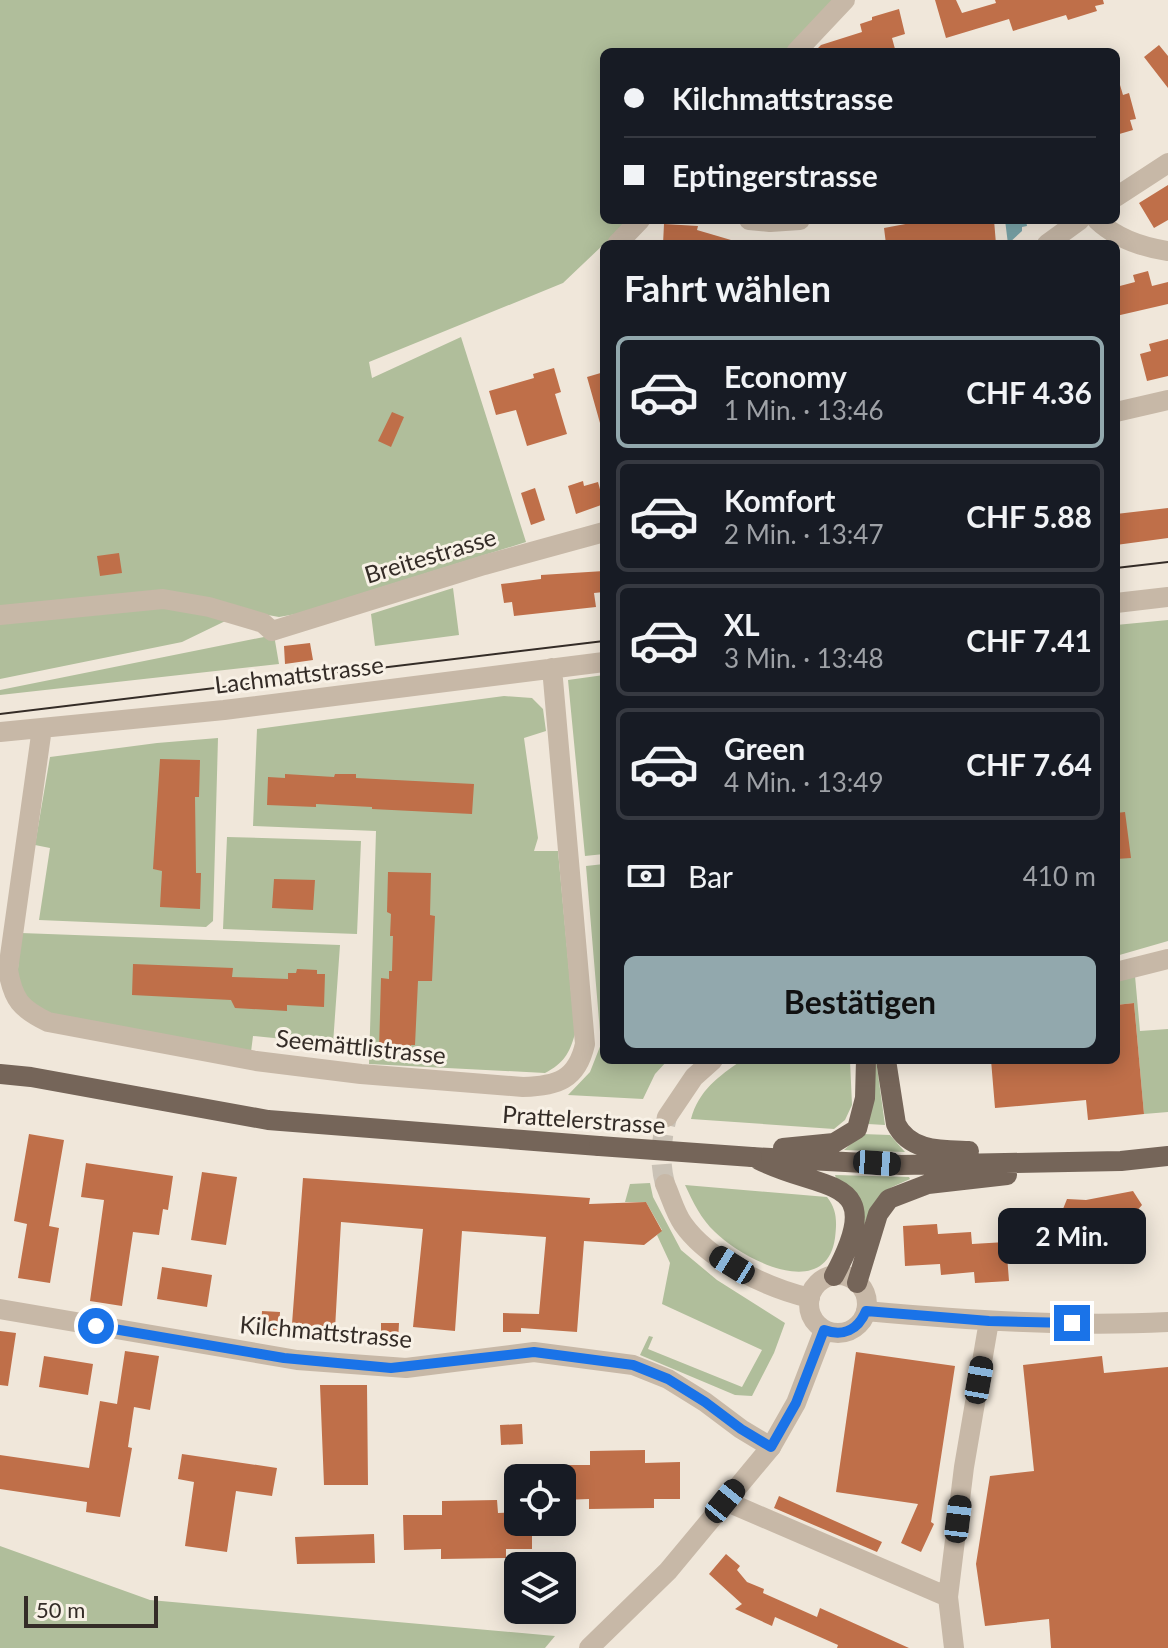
<!DOCTYPE html>
<html lang="de">
<meta charset="utf-8">
<style>
body{margin:0;font-family:Lato,sans-serif;background:#242831;color:#f1f3f6;height:100vh;display:flex;flex-direction:column;font-size:30px;white-space:nowrap}
*{box-sizing:border-box;margin:0}
p{font-size:26px;color:#9ea1a6}
.icon{flex:none;width:44px;height:44px;fill:none;stroke:currentColor;stroke-width:2;stroke-linecap:round;stroke-linejoin:round}
.map{position:relative;flex:1;overflow:hidden}
.side{position:absolute;left:600px;top:240px;width:520px;height:824px;display:flex;flex-direction:column;background:#171b24;border-radius:12px;box-shadow:0 4px 20px #0003}
.side>*{flex:none}
.hud{position:absolute;left:600px;top:48px;width:520px;height:176px;border-radius:12px;box-shadow:0 4px 20px #0003;display:grid;align-content:center;height:176px;padding:0 24px;background:#171b24}
.fabs{position:absolute;left:504px;top:1464px;display:grid;gap:16px}
.fabs a{display:grid;place-items:center;width:72px;height:72px;border-radius:12px;background:#171b24;box-shadow:0 4px 20px #0003;font-size:40px}
.scale{position:absolute;left:24px;bottom:20px;width:134px;box-sizing:border-box;padding-left:8px;border:4px solid #342c27;border-top:0;font-size:22px;line-height:28px;white-space:nowrap;color:#342c27;-webkit-text-stroke:6px #f8f1e6;paint-order:stroke}
.end{position:absolute;width:36px;height:36px;margin:-18px;border:10px solid #1a73e8;background:#fff;box-shadow:0 0 0 4px #fff}
.from{border-radius:50%}
.bubble{position:absolute;height:56px;border-radius:12px;background:#171b24;box-shadow:0 4px 20px #0003;font-size:26px;font-weight:700;line-height:56px;text-align:center}
.car{position:absolute;width:24px;height:48px;margin:-24px -12px;border-radius:10px;box-shadow:0 0 6px 2px #0007;background:linear-gradient(#222 24%,#8ab4d8 0 40%,#222 0 76%,#8ab4d8 0 86%,#222 0)}
.hud b{display:flex;align-items:center;gap:28px;height:76px;font-size:30px}
.hud b+b{border-top:2px solid #363941}
.hud i{width:20px;height:20px;background:#f1f3f6}
ul{padding:0;list-style:none}
li{display:flex;align-items:center;gap:24px;height:112px;margin:0 16px 12px;padding:0 8px;border:4px solid #363941;border-radius:12px}
li div{flex:1}
li b{display:block;font-size:30px}
li em{font-style:normal;font-weight:700}
li.on{border-color:#92a8ad}
li>.icon{width:72px;height:72px;stroke-width:1.5}
h2{padding:0 24px;font-size:36px;line-height:96px}
.pay{display:flex;align-items:center;gap:20px;height:88px;padding:0 24px;font-size:30px}
.pay p{margin-inline-start:auto}
.cta{display:flex;gap:16px;margin-top:auto;padding:16px 24px}
.cta a{flex:1;height:92px;border-radius:12px;background:#92a8ad;color:#111;font-size:32px;font-weight:700;line-height:92px;text-align:center}
.map>svg:first-child{display:block}
.green{fill:#b0be9b}
.water{fill:#7ba6ab}
.building{fill:#bf6f49}
.lines{fill:none;stroke-linecap:round;stroke-linejoin:round}
.tertiary-tunnel{stroke:#cac2b6;stroke-width:20;stroke-dasharray:20 10;stroke-linecap:butt}
.minor{stroke:#c7b8a7;stroke-width:20}
.tertiary{stroke:#c7b8a7;stroke-width:20}
.primary{stroke:#756559;stroke-width:20}
.tram{stroke:#342c27;stroke-width:2}
.primary-bridge{stroke:#756559;stroke-width:20}
.route{stroke:#1a73e8;stroke-width:10}
.labels{text-anchor:middle;dominant-baseline:central;stroke-width:6;stroke-linejoin:round;paint-order:stroke}
.street-label{font-size:24px;fill:#342c27;stroke:#f8f1e6}
</style>
<div class="map">
<svg width="1168" height="1648" viewBox="0 0 1168 1648">
<rect width="100%" height="100%" fill="#f0e7da"/>
<path class="green" d="M 0,0 L 836,0 L 787,52 L 604,52 L 604,220 L 640,220 L 611,244 L 604,244 L 563,283 L 369,362 L 372,378 L 461,337 L 526,542 L 296,614 L 279,617 L 246,611 L 182,642 L 0,679 Z
M 453,588 L 459,635 L 375,646 L 371,614 Z
M 1168,620 L 1168,941 L 1116,956 L 1116,625 Z
M 274,635 L 279,664 L 0,695 L 0,690 Z
M 604,675 L 604,854 L 585,856 L 568,680 Z
M 504,696 L 532,698 L 543,709 L 546,731 L 524,738 L 538,838 L 534,851 L 558,851 L 575,1034 C 569,1054 564,1063 545,1073 L 369,1064 L 376,831 L 253,826 L 257,729 Z
M 218,738 L 213,921 L 206,927 L 39,920 L 50,848 L 35,845 L 50,757 L 157,743 Z
M 227,837 L 361,841 L 357,934 L 223,929 Z
M 604,864 L 604,1060 L 668,1060 L 655,1074 L 643,1099 L 568,1095 L 590,1072 L 601,1044 L 586,866 Z
M 21,933 L 340,945 L 333,1044 L 253,1036 L 251,1052 L 51,1017 L 25,1001 L 17,980 Z
M 1135,976 L 1140,1031 L 1168,1029 L 1168,1112 L 1144,1114 L 1134,1003 L 1116,1005 L 1116,982 Z
M 742,1060 L 850,1060 L 852,1105 L 845,1120 L 834,1129 L 691,1119 C 699,1090 718,1077 742,1060 Z
M 873,1060 L 876,1060 L 885,1125 L 868,1124 Z
M 862,1134 L 890,1135 L 905,1152 L 844,1150 Z
M 835,1175 L 909,1177 L 910,1179 C 904,1182 898,1184 892,1187 C 869,1199 865,1224 858,1247 Z
M 650,1183 L 653,1197 L 681,1250 L 717,1280 L 785,1323 L 774,1353 L 752,1396 L 735,1395 L 640,1355 L 649,1336 L 653,1337 L 648,1349 L 742,1387 L 762,1350 L 662,1304 L 670,1263 L 657,1235 L 662,1230 L 646,1202 L 625,1202 L 630,1184 Z
M 685,1185 L 827,1197 C 837,1210 837,1221 835,1238 C 826,1302 743,1260 715,1232 C 701,1219 693,1202 685,1185 Z
M 0,1546 L 150,1600 L 555,1636 L 545,1648 L 0,1648 Z"/>
<path class="water" d="M 1005,220 L 1026,220 L 1027,226 L 1022,227 L 1022,231 L 1008,244 Z"/>
<path class="building" d="M 935,0 L 956,0 L 962,13 L 996,3 L 995,0 L 1103,0 L 1104,4 L 1095,6 L 1097,11 L 1068,20 L 1066,15 L 1013,31 L 1009,19 L 946,38 Z
M 899,9 L 905,34 L 892,38 L 895,49 L 885,52 L 814,52 L 821,45 L 862,32 L 860,24 L 872,20 L 872,17 Z
M 1159,45 L 1168,56 L 1168,88 L 1144,57 Z
M 1116,85 L 1120,85 L 1123,95 L 1129,93 L 1136,119 L 1130,120 L 1133,130 L 1116,135 Z
M 1168,185 L 1168,220 L 1154,228 L 1139,203 Z
M 927,220 L 994,220 L 996,244 L 886,244 L 884,228 Z
M 664,224 L 698,226 L 697,230 L 731,240 L 730,244 L 663,244 Z
M 1148,271 L 1152,286 L 1168,282 L 1168,304 L 1116,316 L 1116,287 L 1135,282 L 1133,275 Z
M 1168,339 L 1168,376 L 1147,381 L 1140,354 L 1151,351 L 1149,344 Z
M 554,368 L 561,392 L 555,394 L 567,434 L 527,446 L 516,410 L 496,415 L 489,391 L 534,378 L 533,374 Z
M 604,372 L 604,423 L 600,423 L 587,377 Z
M 392,412 L 404,417 L 391,447 L 378,441 Z
M 583,481 L 584,486 L 598,482 L 604,504 L 576,514 L 568,486 Z
M 535,488 L 545,520 L 531,525 L 521,493 Z
M 1168,508 L 1168,538 L 1116,545 L 1116,514 Z
M 119,553 L 122,573 L 100,576 L 97,556 Z
M 604,571 L 604,592 L 594,593 L 596,607 L 514,616 L 512,602 L 504,603 L 501,584 L 541,579 L 541,575 Z
M 310,643 L 313,660 L 285,664 L 284,646 Z
M 160,759 L 200,760 L 199,797 L 195,797 L 196,873 L 201,873 L 200,909 L 160,907 L 162,871 L 153,869 Z
M 285,774 L 334,777 L 335,774 L 356,774 L 356,778 L 474,784 L 472,814 L 372,809 L 372,807 L 353,806 L 316,804 L 316,807 L 267,805 L 268,777 L 285,778 Z
M 1125,812 L 1131,858 L 1116,859 L 1116,813 Z
M 388,872 L 431,873 L 430,915 L 435,916 L 432,981 L 418,981 L 415,1045 L 411,1045 L 411,1052 L 379,1051 L 381,978 L 389,979 L 389,971 L 392,971 L 393,936 L 390,936 L 391,914 L 387,912 Z
M 274,879 L 315,880 L 313,910 L 272,908 Z
M 133,964 L 233,968 L 232,977 L 288,979 L 288,973 L 296,973 L 297,969 L 317,970 L 317,974 L 325,974 L 324,1007 L 287,1005 L 287,1011 L 235,1008 L 231,1000 L 132,995 Z
M 1134,1003 L 1144,1114 L 1088,1120 L 1086,1100 L 995,1108 L 991,1060 L 1116,1060 L 1116,1005 Z
M 29,1134 L 64,1140 L 49,1226 L 59,1228 L 50,1283 L 18,1278 L 27,1224 L 14,1221 Z
M 86,1163 L 173,1176 L 168,1210 L 163,1209 L 159,1235 L 133,1232 L 122,1306 L 90,1301 L 104,1200 L 81,1197 Z
M 202,1172 L 237,1177 L 226,1245 L 191,1240 Z
M 303,1178 L 590,1198 L 589,1204 L 646,1202 L 662,1231 L 644,1245 L 584,1241 L 577,1332 L 521,1328 L 521,1332 L 503,1332 L 503,1313 L 539,1314 L 546,1237 L 462,1231 L 455,1331 L 413,1327 L 423,1229 L 341,1222 L 335,1329 L 292,1324 Z
M 1133,1191 L 1142,1205 L 1136,1212 L 1140,1234 L 1104,1242 L 1103,1259 L 1071,1258 L 1071,1219 L 1061,1214 L 1067,1199 L 1086,1200 Z
M 937,1224 L 938,1234 L 971,1232 L 972,1244 L 1006,1242 L 1009,1281 L 975,1283 L 974,1272 L 941,1275 L 940,1264 L 905,1266 L 903,1226 Z
M 162,1267 L 212,1275 L 207,1307 L 157,1299 Z
M 262,1311 L 280,1312 L 279,1330 L 261,1330 Z
M 381,1323 L 399,1323 L 398,1342 L 381,1341 Z
M 0,1331 L 16,1333 L 8,1386 L 0,1385 Z
M 125,1351 L 159,1356 L 150,1410 L 134,1407 L 128,1447 L 132,1448 L 120,1517 L 86,1512 L 87,1502 L 0,1489 L 0,1455 L 89,1468 L 100,1401 L 117,1404 Z
M 856,1352 L 955,1366 L 931,1522 L 934,1524 L 921,1552 L 901,1543 L 918,1504 L 836,1492 Z
M 44,1356 L 93,1364 L 88,1395 L 39,1387 Z
M 1102,1356 L 1104,1373 L 1168,1367 L 1168,1648 L 1051,1648 L 1049,1619 L 985,1626 L 976,1564 L 990,1476 L 1034,1471 L 1023,1365 Z
M 320,1385 L 367,1385 L 368,1485 L 324,1485 Z
M 522,1424 L 523,1444 L 501,1445 L 500,1425 Z
M 645,1450 L 645,1463 L 680,1462 L 680,1499 L 654,1499 L 654,1508 L 589,1509 L 589,1499 L 562,1500 L 562,1465 L 590,1465 L 590,1451 Z
M 182,1454 L 277,1468 L 272,1496 L 236,1491 L 227,1552 L 185,1546 L 194,1482 L 178,1479 Z
M 779,1496 L 882,1542 L 877,1552 L 774,1508 Z
M 497,1500 L 498,1513 L 518,1512 L 518,1522 L 532,1522 L 532,1549 L 506,1549 L 506,1558 L 441,1559 L 441,1549 L 404,1550 L 403,1515 L 442,1515 L 442,1501 Z
M 374,1534 L 375,1563 L 297,1564 L 295,1537 Z
M 726,1554 L 740,1566 L 737,1570 L 747,1582 L 764,1589 L 763,1593 L 817,1617 L 820,1608 L 909,1648 L 837,1648 L 838,1645 L 775,1617 L 772,1626 L 735,1609 L 742,1604 L 709,1574 Z"/>
<g class="lines">
<path class="tertiary-tunnel" d="M 665,1184 C 659,1160 661,1141 667,1117"/>
<path class="minor" d="M 796,52 L 845,0
M 1116,197 L 1168,163
M 749,220 L 770,222 L 800,220
M 1097,220 C 1117,239 1141,247 1168,251
M 617,244 L 640,220
M 1047,244 L 1080,220
M 1116,412 L 1168,400
M 1116,603 L 1168,597
M 0,615 L 163,599 L 209,607 L 263,623 L 272,631 L 484,565 L 604,532
M 42,728 L 8,970 C 13,1000 21,1009 48,1022 L 256,1061 L 361,1074 L 523,1087 C 557,1086 577,1080 585,1044 L 552,668
M 0,732 L 224,710 L 604,662
M 1116,972 L 1168,959
M 0,1309 L 297,1360 L 406,1368 L 534,1352 L 633,1365 L 668,1379 L 705,1402 L 741,1429 L 771,1447
M 866,1311 C 966,1320 1067,1327 1168,1322
M 725,1501 L 948,1597
M 954,1648 L 948,1597 L 964,1467 L 989,1321"/>
<path class="tertiary" d="M 667,1117 L 694,1077 L 713,1060
M 665,1184 C 671,1197 675,1213 683,1224 C 709,1261 768,1288 810,1298
M809 1304a29 29 0 1 1 58 0a29 29 0 1 1-58 0Z
M 589,1648 L 668,1571 L 771,1447 L 796,1403 L 824,1330"/>
<path class="primary" d="M 886,1060 L 896,1124 C 910,1152 942,1150 969,1151
M 0,1074 L 31,1077 L 268,1120 L 599,1146
M 783,1148 L 834,1143 L 857,1129 L 865,1098 L 866,1060
M 752,1157 L 901,1165 L 1121,1161 L 1168,1156
M 759,1160 C 825,1193 889,1174 834,1276
M 857,1283 L 878,1214 L 889,1199 L 928,1184 L 1007,1175"/>
<path class="tram" d="M 1116,568 L 1168,562
M 0,714 L 604,641"/>
<path class="primary-bridge" d="M 599,1146 L 752,1157"/>
</g>
<g class="lines">
<path class="route" d="M 96,1326 L 284,1358 L 391,1368 L 534,1352 L 633,1365 L 668,1379 L 705,1402 L 741,1429 L 771,1447 L 796,1403 L 824,1330 C 843,1337 858,1330 866,1311 L 989,1321 L 1072,1323"/>
</g>
<g class="labels">
<g class="street-label">
<text transform="translate(430 555) rotate(-17)">Breitestrasse</text>
<text transform="translate(299 674) rotate(-7)">Lachmattstrasse</text>
<text transform="translate(361 1046) rotate(6)">Seemättlistrasse</text>
<text transform="translate(584 1119) rotate(4)">Prattelerstrasse</text>
<text transform="translate(326 1331) rotate(5)">Kilchmattstrasse</text>
</g>
</g>
</svg>
<div class="fabs">
<a><svg class="icon" aria-label="locate" viewBox="0 0 24 24"><circle cx="12" cy="12" r="6"/><path d="M12 2v4M12 18v4M2 12h4M18 12h4"/></svg></a>
<a><svg class="icon" aria-label="layers" viewBox="0 0 24 24"><path d="M12 4l9 5-9 5-9-5zM3 14l9 5 9-5"/></svg></a>
</div>
<div class="scale">50 m</div>
<i class="end from" style="left:96px;top:1326px"></i>
<i class="end" style="left:1072px;top:1323px"></i>
<div class="bubble" style="left:998px;top:1208px;width:148px">2 Min.</div>
<i class="car" style="left:877px;top:1163px;rotate:94deg"></i>
<i class="car" style="left:732px;top:1265px;rotate:302deg"></i>
<i class="car" style="left:979px;top:1380px;rotate:10deg"></i>
<i class="car" style="left:725px;top:1501px;rotate:39deg"></i>
<i class="car" style="left:958px;top:1519px;rotate:7deg"></i>
<div class="hud">
<b><i class="from"></i>Kilchmattstrasse</b>
<b><i></i>Eptingerstrasse</b>
</div>
<section class="side">
<h2>Fahrt wählen</h2>
<ul>
<li class="on"><svg class="icon" aria-label="car" viewBox="0 0 24 24"><path d="M5 17H2v-5l4-1 3-4h7l3 4 3 1v5h-3M9 17h6M6 11h13"/><circle cx="7" cy="17" r="2"/><circle cx="17" cy="17" r="2"/></svg><div><b>Economy</b><p>1 Min. · 13:46</p></div><em>CHF 4.36</em></li>
<li><svg class="icon" aria-label="car" viewBox="0 0 24 24"><path d="M5 17H2v-5l4-1 3-4h7l3 4 3 1v5h-3M9 17h6M6 11h13"/><circle cx="7" cy="17" r="2"/><circle cx="17" cy="17" r="2"/></svg><div><b>Komfort</b><p>2 Min. · 13:47</p></div><em>CHF 5.88</em></li>
<li><svg class="icon" aria-label="car" viewBox="0 0 24 24"><path d="M5 17H2v-5l4-1 3-4h7l3 4 3 1v5h-3M9 17h6M6 11h13"/><circle cx="7" cy="17" r="2"/><circle cx="17" cy="17" r="2"/></svg><div><b>XL</b><p>3 Min. · 13:48</p></div><em>CHF 7.41</em></li>
<li><svg class="icon" aria-label="car" viewBox="0 0 24 24"><path d="M5 17H2v-5l4-1 3-4h7l3 4 3 1v5h-3M9 17h6M6 11h13"/><circle cx="7" cy="17" r="2"/><circle cx="17" cy="17" r="2"/></svg><div><b>Green</b><p>4 Min. · 13:49</p></div><em>CHF 7.64</em></li>
</ul>
<div class="pay"><svg class="icon" aria-label="cash" viewBox="0 0 24 24"><path d="M3 7h18v10H3z"/><circle cx="12" cy="12" r="2"/></svg>Bar<p>410 m</p></div>
<div class="cta"><a>Bestätigen</a></div>
</section>
</div>
